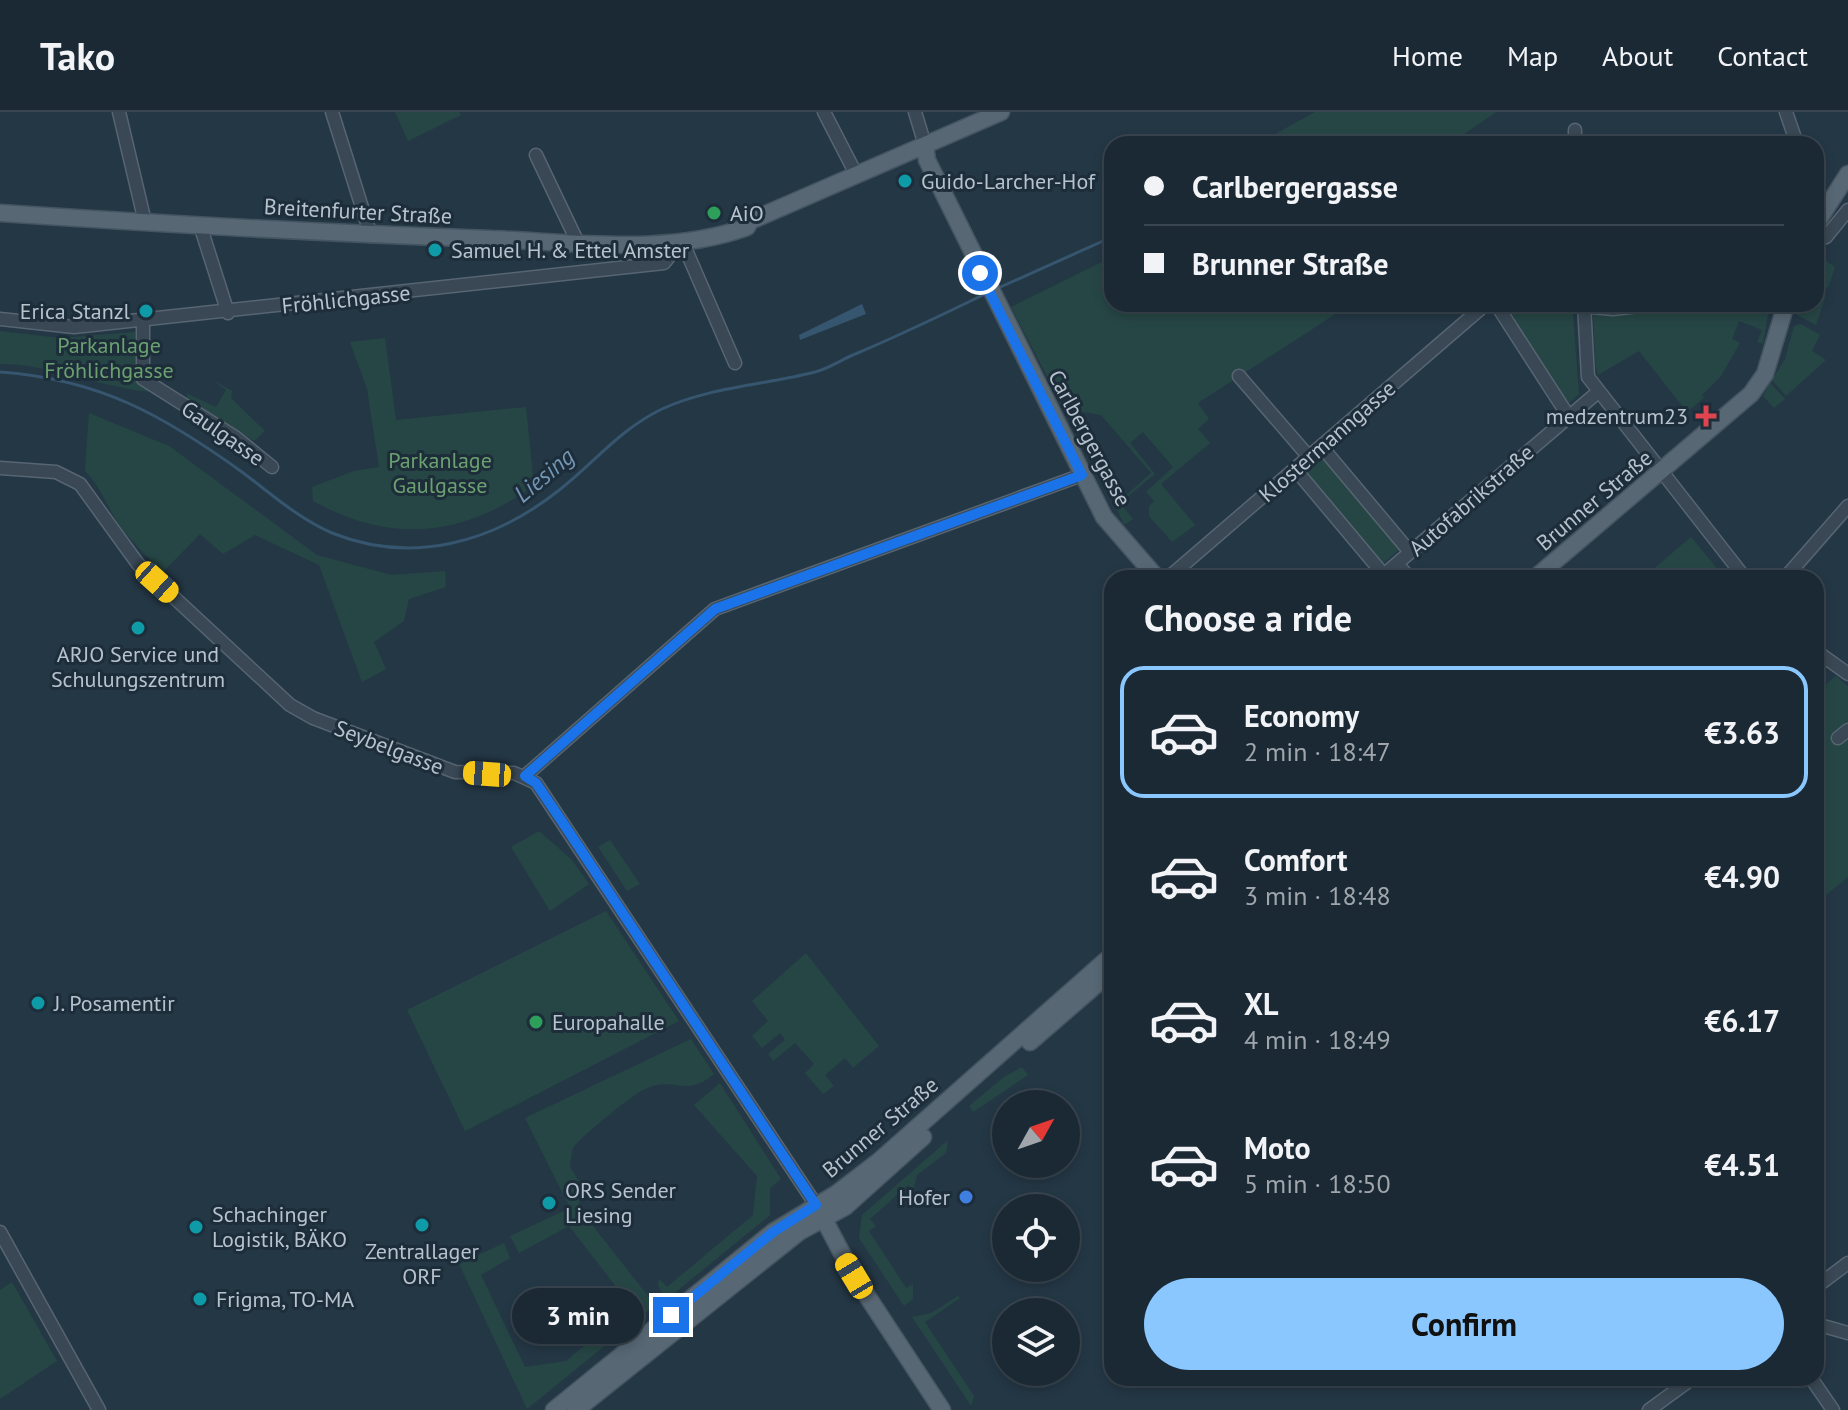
<!DOCTYPE html>
<meta charset="utf-8">
<style>
body{margin:0;font-family:"PT Sans",sans-serif;background:#24313c;color:#f1f3f6;height:100vh;display:flex;flex-direction:column;font-size:30px;white-space:nowrap}
*{box-sizing:border-box;margin:0}
p{font-size:26px;color:#a0a6ac}
.icon{flex:none;width:44px;height:44px;fill:none;stroke:currentColor;stroke-width:2;stroke-linecap:round;stroke-linejoin:round}
.map{position:relative;flex:1;overflow:hidden}
.drawer{position:absolute;left:1104px;top:458px;width:720px;height:816px;display:flex;flex-direction:column;background:#1b2934;border-radius:24px;box-shadow:0 4px 12px #0003,0 0 0 2px #39454f}
.drawer>*{flex:none}
.top-card{position:absolute;left:1104px;top:24px;width:720px;height:176px;border-radius:24px;box-shadow:0 4px 12px #0003,0 0 0 2px #39454f;display:grid;align-content:center;height:176px;padding:0 40px;background:#1b2934}
.needle{width:52px;rotate:50deg}
.tools{position:absolute;left:992px;top:978px;display:grid;gap:16px}
.tools a{display:grid;place-items:center;width:88px;height:88px;border-radius:50%;background:#1b2934;box-shadow:0 4px 12px #0003,0 0 0 2px #39454f;font-size:40px}
.end{position:absolute;width:36px;height:36px;margin:-18px;border:10px solid #1a73e8;background:#fff;box-shadow:0 0 0 4px #fff}
.from{border-radius:50%}
.bubble{position:absolute;height:56px;border-radius:28px;background:#1b2934;box-shadow:0 4px 12px #0003,0 0 0 2px #39454f;font-size:26px;font-weight:700;line-height:56px;text-align:center}
.car{position:absolute;width:24px;height:48px;margin:-24px -12px;border-radius:10px;box-shadow:0 0 6px 2px #0007;background:linear-gradient(#f5c518 24%,#345 0 40%,#f5c518 0 76%,#345 0 86%,#f5c518 0)}
.top-card b{display:flex;align-items:center;gap:28px;height:76px;font-size:30px}
.top-card b+b{border-top:2px solid #39454f}
.top-card i{width:20px;height:20px;background:#f1f3f6}
ul{padding:0;list-style:none}
li{display:flex;align-items:center;gap:24px;height:132px;margin:0 16px 12px;padding:0 24px;border:4px solid transparent;border-radius:24px}
li div{flex:1}
li b{display:block;font-size:30px}
li em{font-style:normal;font-weight:700}
li.selected{border-color:#8ac7ff}
li>.icon{width:72px;height:72px;stroke-width:1.5}
h2{padding:0 40px;font-size:36px;line-height:96px}
.button{display:flex;gap:16px;margin-top:auto;padding:16px 40px}
.button a{flex:1;height:92px;border-radius:48px;background:#8ac7ff;color:#111;font-size:32px;font-weight:700;line-height:92px;text-align:center}
header{display:flex;align-items:center;gap:48px;box-sizing:border-box;height:112px;padding:0 40px;background:#1b2934;border-bottom:2px solid #39454f}
header strong{font-size:38px}
nav{display:flex;gap:44px;margin-inline-start:auto;font-size:28px}
.map>svg:first-child{display:block}
.green{fill:#264645}
.water{fill:#36556e}
.lines{fill:none;stroke-linecap:round;stroke-linejoin:round}
.stream{stroke:#36556e;stroke-width:3}
.minor-casing{stroke:#576572;stroke-width:15}
.major-casing{stroke:#455461;stroke-width:19}
.minor{stroke:#394854;stroke-width:12}
.major{stroke:#576774;stroke-width:16}
.route{stroke:#1a73e8;stroke-width:10}
.culture-dot{fill:#0f9aa8;stroke:#1d2d3a;stroke-width:3}
.leisure-dot{fill:#2e9e5b;stroke:#1d2d3a;stroke-width:3}
.health-dot{fill:#e0444e;stroke:#1d2d3a;stroke-width:3}
.shop-dot{fill:#3f7fe0;stroke:#1d2d3a;stroke-width:3}
.labels{text-anchor:middle;dominant-baseline:central;stroke-width:6;stroke-linejoin:round;paint-order:stroke}
.poi-label{font-size:22px;fill:#b6c2ce;stroke:#1d2d3a;text-anchor:start}
.street-label{font-size:22px;fill:#b6c2ce;stroke:#1d2d3a}
.park-label{font-size:22px;fill:#6ba170;stroke:#1d2d3a}
.water-label{font-size:24px;font-style:italic;fill:#7397b4;stroke:#1d2d3a}
</style>
<header>
<strong>Tako</strong>
<nav><a>Home</a><a>Map</a><a>About</a><a>Contact</a></nav>
</header>
<div class="map">
<svg width="1848" height="1298" viewBox="0 0 1848 1298">
<rect width="100%" height="100%" fill="#243745"/>
<path class="green" d="M 395,0 L 459,0 L 461,3 L 408,29 Z
M 1315,0 L 1496,0 L 1450,32 L 1257,32 Z
M 1112,145 L 1112,192 L 1351,192 L 1198,291 L 1209,307 L 1198,317 L 1210,331 L 1161,372 L 1195,413 L 1172,430 L 1149,404 L 1149,394 L 1154,389 L 1146,380 L 1173,355 L 1143,320 L 1130,331 L 1155,362 L 1120,391 L 1133,407 L 1124,413 L 1115,393 L 1151,361 L 1101,303 L 1064,297 L 1011,195 Z
M 1822,146 L 1835,155 L 1828,176 L 1816,170 L 1816,154 Z
M 1816,178 L 1826,183 L 1816,213 L 1797,203 L 1800,192 L 1816,192 Z
M 1509,192 L 1535,192 L 1573,202 L 1579,282 L 1568,292 L 1509,198 Z
M 1674,192 L 1770,192 L 1763,232 L 1757,230 L 1762,218 L 1739,209 L 1732,227 L 1740,231 L 1721,264 L 1702,283 L 1704,286 L 1687,300 L 1639,239 L 1598,263 L 1596,256 L 1593,202 L 1646,200 Z
M 1801,212 L 1820,223 L 1812,239 L 1826,248 L 1786,284 L 1772,268 L 1785,247 L 1794,214 Z
M 0,219 L 60,226 L 135,220 L 136,269 L 154,280 C 102,277 53,252 0,252 Z
M 385,226 L 396,308 L 526,295 L 534,374 C 461,425 391,432 313,389 L 312,375 L 354,359 L 379,355 L 367,277 L 350,230 Z
M 211,267 L 232,279 L 231,286 L 265,319 L 254,329 L 186,285 L 188,282 L 216,295 L 226,278 Z
M 1770,271 L 1785,287 L 1774,296 L 1763,284 Z
M 89,301 L 169,334 L 317,443 L 391,463 L 445,459 L 446,475 L 409,487 L 404,509 L 374,530 L 386,557 L 362,570 L 319,453 L 255,423 L 223,442 L 200,422 L 163,460 C 149,447 135,433 123,418 C 108,399 103,377 85,359 Z
M 1323,346 L 1400,437 L 1382,452 L 1306,361 Z
M 1691,425 L 1725,466 L 1643,466 Z
M 1836,564 L 1848,574 L 1848,765 L 1816,791 L 1816,580 Z
M 539,719 L 572,748 L 589,772 L 550,799 L 511,735 Z
M 610,728 L 640,772 L 627,779 L 598,735 Z
M 606,799 L 679,909 L 465,1019 L 407,898 Z
M 806,841 L 879,934 L 853,956 L 845,946 L 825,963 L 834,974 L 823,982 L 805,961 L 814,952 L 795,931 L 773,949 L 768,942 L 785,928 L 780,921 L 762,936 L 752,924 L 768,909 L 752,889 Z
M 691,927 L 714,962 C 684,987 677,963 645,977 C 634,981 578,1027 573,1036 C 571,1041 571,1049 570,1055 L 580,1071 L 579,1096 L 655,1193 L 527,1297 L 459,1152 L 504,1131 L 510,1146 L 481,1163 L 525,1255 L 566,1249 L 631,1194 L 569,1114 L 519,1141 L 510,1124 L 570,1096 L 525,1006 Z
M 1022,955 L 1028,963 L 973,1000 L 969,994 L 1004,965 Z
M 720,971 L 781,1067 L 770,1076 L 770,1103 L 666,1188 L 658,1173 L 659,1167 L 667,1175 L 753,1103 L 757,1064 L 694,993 Z
M 948,1028 L 946,1041 L 917,1063 L 913,1079 L 908,1073 L 870,1107 L 876,1114 L 869,1119 L 906,1176 L 913,1172 L 913,1187 L 904,1194 L 859,1126 L 862,1103 Z
M 12,1170 L 57,1249 L 0,1287 L 0,1178 Z
M 958,1184 L 960,1186 L 925,1210 L 974,1284 L 971,1294 L 912,1205 L 931,1201 Z"/>
<path class="water" d="M 862,192 L 866,202 L 800,228 L 799,223 Z"/>
<g class="lines">
<path class="stream" d="M 996,177 L 1112,125
M 0,260 C 99,267 163,303 242,360 C 270,381 299,407 332,421 C 412,453 492,431 558,379 C 593,352 620,317 662,297 C 710,275 764,273 815,260 C 828,257 841,248 853,243 C 898,224 942,203 985,182"/>
<g class="minor-casing">
<path id="minor" d="M 119,0 L 145,110
M 332,0 L 371,124
M 824,0 L 857,64
M 915,0 L 925,33
M 1786,0 L 1797,32
M 1575,18 L 1575,32
M 536,43 L 578,131
M 200,113 L 228,201
M 1816,128 L 1826,125 L 1848,98
M 1496,192 L 1569,305
M 1561,192 L 1613,197 L 1655,192
M 1584,192 L 1588,265 L 1745,466
M 0,207 L 74,215 L 664,151 L 682,129 L 735,251
M 143,209 L 143,267 L 235,325 L 272,355
M 1239,264 L 1309,345
M 1321,334 L 1410,440
M 0,356 L 56,360 L 80,372 L 138,452 L 290,593 L 313,606 L 455,660 L 514,661 L 536,671 L 816,1093
M 1295,357 L 1384,463
M 1397,452 L 1410,466
M 1168,466 L 1486,192
M 1380,466 L 1598,280
M 1785,466 L 1848,394
M 1816,539 L 1848,562
M 1838,626 L 1848,618
M 525,664 L 715,497 L 1082,363
M 0,1120 L 99,1298
M 1816,1175 L 1848,1151
M 1816,1212 L 1848,1221
M 1811,1266 L 1833,1298
M 1649,1298 L 1693,1266"/>
</g>
<g class="major-casing">
<path id="major" d="M 925,33 L 927,48 L 1104,405 L 1157,466
M 0,101 C 163,112 326,121 490,127 C 573,130 668,144 747,115 L 750,109 L 1001,0
M 1816,112 L 1848,62
M 1535,466 L 1751,282 L 1765,262 L 1786,192
M 1030,930 L 1112,859
M 819,1098 L 854,1164 L 942,1298
M 554,1298 L 773,1120 L 836,1082 L 879,1049 L 1112,843
M 576,1298 L 799,1120 L 845,1095 L 923,1025"/>
</g>
<use href="#minor" class="minor"/>
<use href="#major" class="major"/>
</g>
<g class="lines">
<path class="route" d="M 671,1203 L 773,1120 L 816,1093 L 563,711 L 536,671 L 525,664 L 715,497 L 1082,363 L 980,161"/>
</g>
<g class="culture-dot">
<circle cx="905" cy="69" r="8"/>
<circle cx="435" cy="138" r="8"/>
<circle cx="146" cy="199" r="8"/>
<circle cx="138" cy="516" r="8"/>
<circle cx="38" cy="891" r="8"/>
<circle cx="549" cy="1091" r="8"/>
<circle cx="422" cy="1113" r="8"/>
<circle cx="196" cy="1115" r="8"/>
<circle cx="200" cy="1187" r="8"/>
</g>
<g class="leisure-dot">
<circle cx="714" cy="101" r="8"/>
<circle cx="536" cy="910" r="8"/>
</g>
<path class="health-dot" d="M1702 292h8v8h8v8h-8v8h-8v-8h-8v-8h8z"/>
<circle class="shop-dot" cx="966" cy="1085" r="8"/>
<g class="labels">
<g class="poi-label">
<text x="921" y="69">Guido-Larcher-Hof</text>
<text x="730" y="101">AiO</text>
<text x="451" y="138">Samuel H. &amp; Ettel Amster</text>
<text x="130" y="199" text-anchor="end">Erica Stanzl</text>
<text x="1688" y="304" text-anchor="end">medzentrum23</text>
<text x="138" y="542" text-anchor="middle">ARJO Service und<tspan x="138" dy="25">Schulungszentrum</tspan></text>
<text x="54" y="891">J. Posamentir</text>
<text x="552" y="910">Europahalle</text>
<text x="565" y="1078">ORS Sender<tspan x="565" dy="25">Liesing</tspan></text>
<text x="950" y="1085" text-anchor="end">Hofer</text>
<text x="212" y="1102">Schachinger<tspan x="212" dy="25">Logistik, BÄKO</tspan></text>
<text x="422" y="1139" text-anchor="middle">Zentrallager<tspan x="422" dy="25">ORF</tspan></text>
<text x="216" y="1187">Frigma, TO-MA</text>
</g>
<g class="street-label">
<text transform="translate(358 99) rotate(3)">Breitenfurter Straße</text>
<text transform="translate(346 187) rotate(-6)">Fröhlichgasse</text>
<text transform="translate(223 321) rotate(35)">Gaulgasse</text>
<text transform="translate(1090 326) rotate(62)">Carlbergergasse</text>
<text transform="translate(1327 329) rotate(-41)">Klostermanngasse</text>
<text transform="translate(1471 388) rotate(-41)">Autofabrikstraße</text>
<text transform="translate(1594 388) rotate(-40)">Brunner Straße</text>
<text transform="translate(389 635) rotate(21)">Seybelgasse</text>
<text transform="translate(880 1015) rotate(-40)">Brunner Straße</text>
</g>
<g class="park-label">
<text x="109" y="233">Parkanlage<tspan x="109" dy="25">Fröhlichgasse</tspan></text>
<text x="440" y="348">Parkanlage<tspan x="440" dy="25">Gaulgasse</tspan></text>
</g>
<g class="water-label">
<text transform="translate(544 363) rotate(-40)">Liesing</text>
</g>
</g>
</svg>
<div class="tools">
<a><svg class="needle" viewBox="-14 -14 28 28"><path d="M0-13l5 13h-10z" fill="#e53935"/><path d="M0 13l5-13h-10z" fill="#a0a6ac"/></svg></a>
<a><svg class="icon" aria-label="locate" viewBox="0 0 24 24"><circle cx="12" cy="12" r="6"/><path d="M12 2v4M12 18v4M2 12h4M18 12h4"/></svg></a>
<a><svg class="icon" aria-label="layers" viewBox="0 0 24 24"><path d="M12 4l9 5-9 5-9-5zM3 14l9 5 9-5"/></svg></a>
</div>
<i class="end from" style="left:980px;top:161px"></i>
<i class="end" style="left:671px;top:1203px"></i>
<div class="bubble" style="left:512px;top:1176px;width:132px">3 min</div>
<i class="car" style="left:157px;top:470px;rotate:132deg"></i>
<i class="car" style="left:487px;top:662px;rotate:274deg"></i>
<i class="car" style="left:854px;top:1164px;rotate:329deg"></i>
<div class="top-card">
<b><i class="from"></i>Carlbergergasse</b>
<b><i></i>Brunner Straße</b>
</div>
<section class="drawer">
<h2>Choose a ride</h2>
<ul>
<li class="selected"><svg class="icon" aria-label="car" viewBox="0 0 24 24"><path d="M5 17H2v-5l4-1 3-4h7l3 4 3 1v5h-3M9 17h6M6 11h13"/><circle cx="7" cy="17" r="2"/><circle cx="17" cy="17" r="2"/></svg><div><b>Economy</b><p>2 min · 18:47</p></div><em>€3.63</em></li>
<li><svg class="icon" aria-label="car" viewBox="0 0 24 24"><path d="M5 17H2v-5l4-1 3-4h7l3 4 3 1v5h-3M9 17h6M6 11h13"/><circle cx="7" cy="17" r="2"/><circle cx="17" cy="17" r="2"/></svg><div><b>Comfort</b><p>3 min · 18:48</p></div><em>€4.90</em></li>
<li><svg class="icon" aria-label="car" viewBox="0 0 24 24"><path d="M5 17H2v-5l4-1 3-4h7l3 4 3 1v5h-3M9 17h6M6 11h13"/><circle cx="7" cy="17" r="2"/><circle cx="17" cy="17" r="2"/></svg><div><b>XL</b><p>4 min · 18:49</p></div><em>€6.17</em></li>
<li><svg class="icon" aria-label="car" viewBox="0 0 24 24"><path d="M5 17H2v-5l4-1 3-4h7l3 4 3 1v5h-3M9 17h6M6 11h13"/><circle cx="7" cy="17" r="2"/><circle cx="17" cy="17" r="2"/></svg><div><b>Moto</b><p>5 min · 18:50</p></div><em>€4.51</em></li>
</ul>
<div class="button"><a>Confirm</a></div>
</section>
</div>
